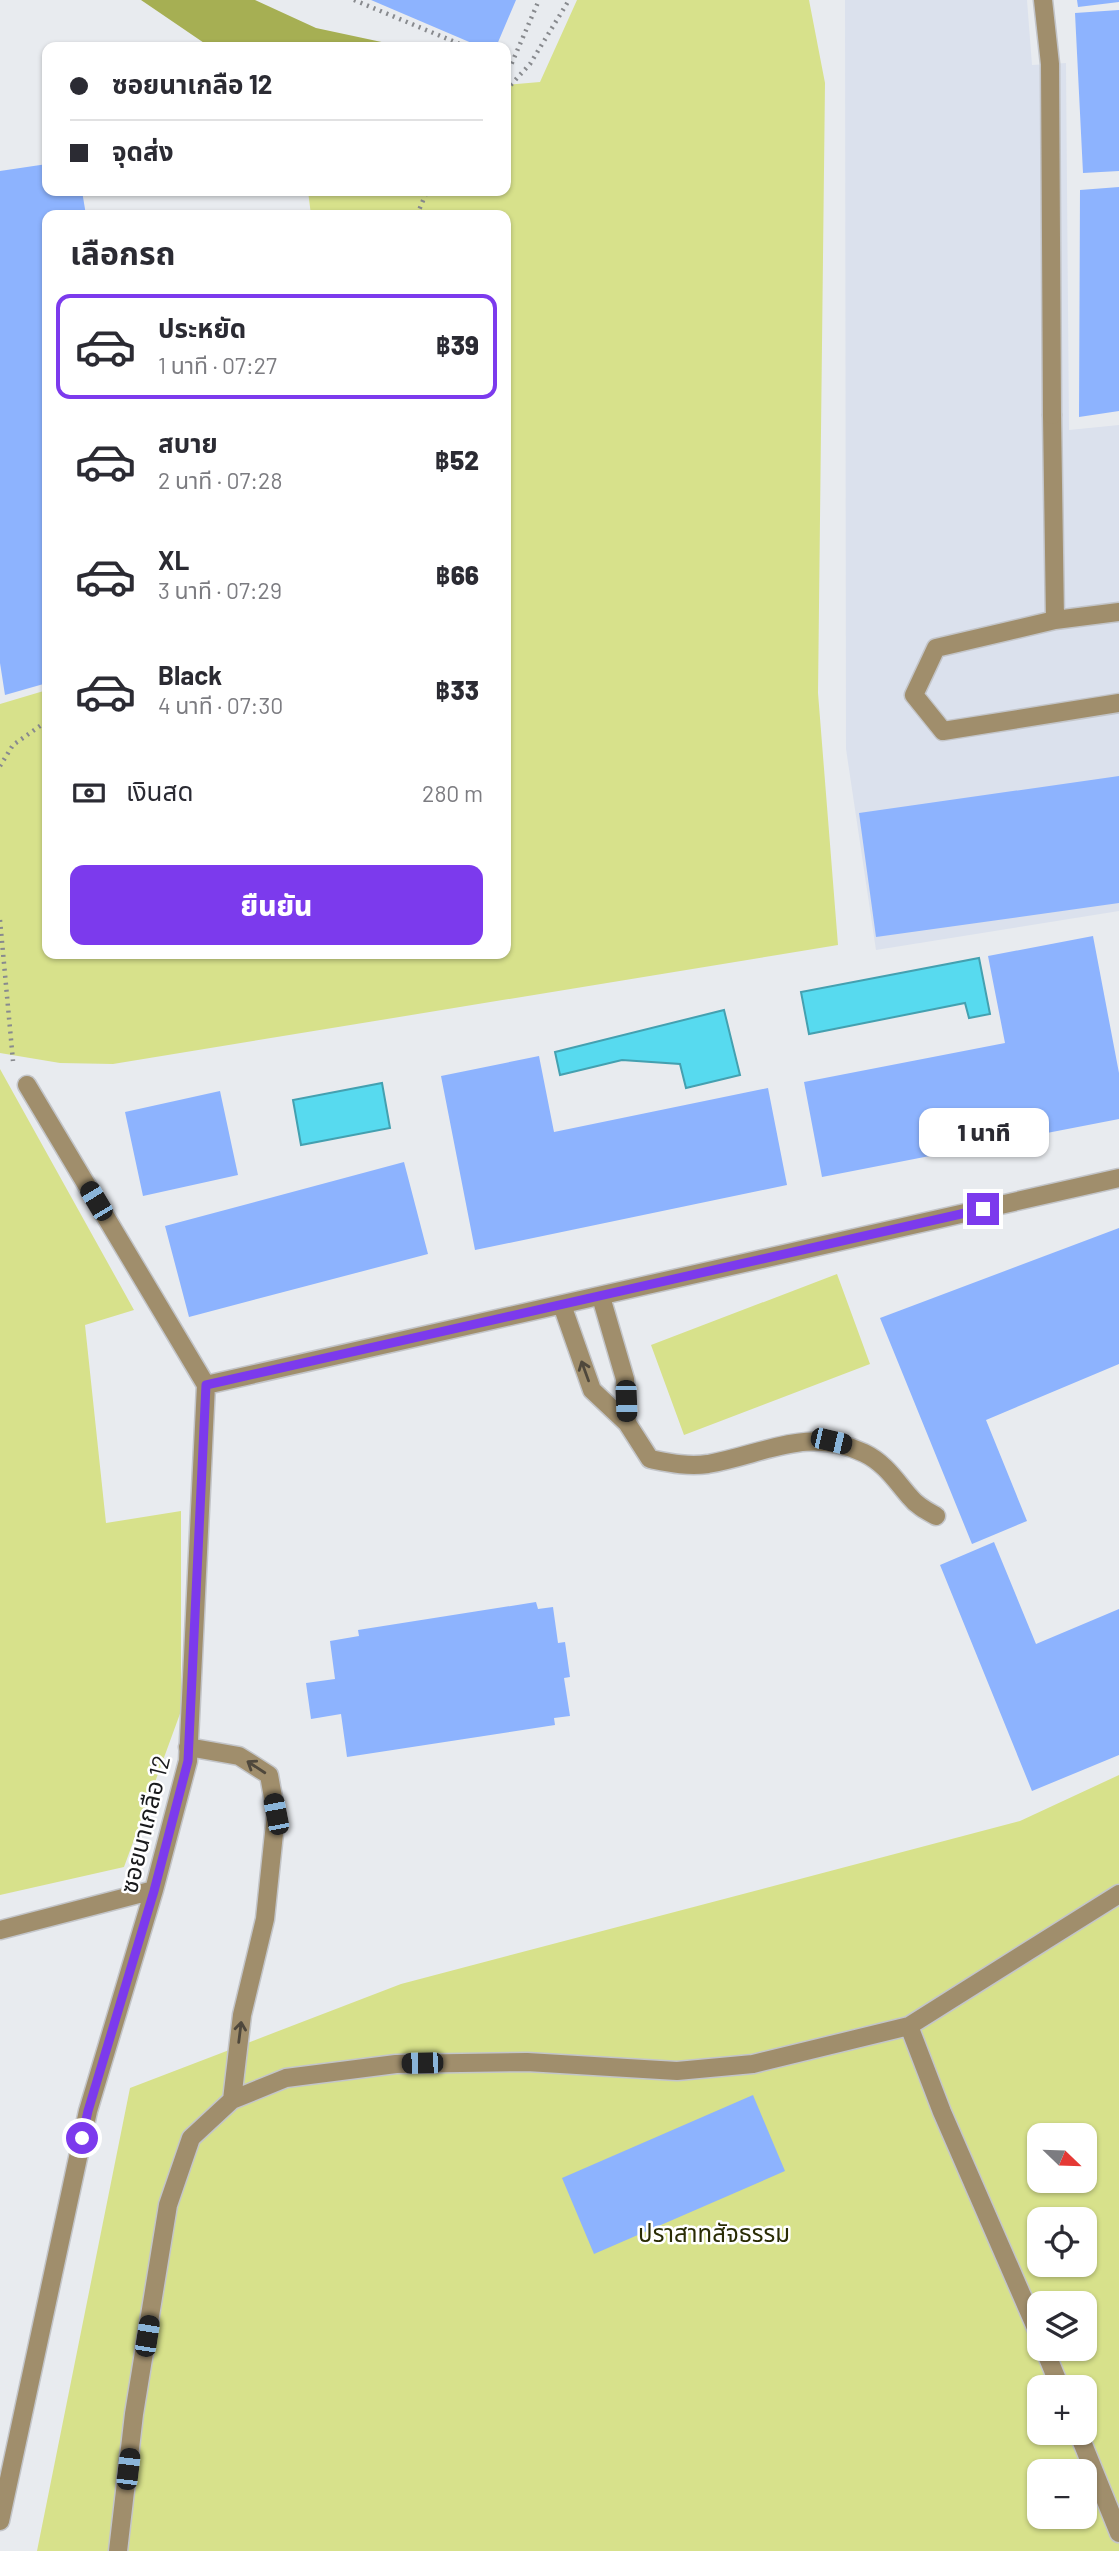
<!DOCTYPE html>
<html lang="th">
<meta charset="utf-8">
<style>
body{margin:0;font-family:Barlow,"Noto Sans Thai",sans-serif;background:#f7f7f7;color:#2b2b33;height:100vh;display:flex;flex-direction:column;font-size:26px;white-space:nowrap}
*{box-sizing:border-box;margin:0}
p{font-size:23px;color:#7c7c81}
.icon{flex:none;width:38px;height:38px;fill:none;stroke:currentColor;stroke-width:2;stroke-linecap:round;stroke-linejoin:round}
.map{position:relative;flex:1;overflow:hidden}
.side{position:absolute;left:42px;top:210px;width:469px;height:749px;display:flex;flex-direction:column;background:#fff;border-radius:14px;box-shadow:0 2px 5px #0004}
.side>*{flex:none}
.hud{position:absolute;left:42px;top:42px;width:469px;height:154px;border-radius:14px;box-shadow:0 2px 5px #0004;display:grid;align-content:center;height:154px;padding:0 28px;background:#fff}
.needle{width:46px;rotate:113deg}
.controls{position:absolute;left:1027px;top:2123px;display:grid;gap:14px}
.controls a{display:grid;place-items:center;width:70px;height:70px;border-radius:14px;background:#fff;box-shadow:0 2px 5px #0004;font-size:35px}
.end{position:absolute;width:32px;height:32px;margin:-16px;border:9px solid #7c3aed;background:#fff;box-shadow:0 0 0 4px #fff}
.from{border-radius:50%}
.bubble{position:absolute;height:49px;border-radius:14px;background:#fff;box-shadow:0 2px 5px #0004;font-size:23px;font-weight:800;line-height:49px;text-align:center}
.car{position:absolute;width:21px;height:42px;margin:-21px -10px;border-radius:9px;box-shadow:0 0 5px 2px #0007;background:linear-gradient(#222 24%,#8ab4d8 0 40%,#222 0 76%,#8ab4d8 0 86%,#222 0)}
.hud b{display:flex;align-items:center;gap:24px;height:66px;font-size:26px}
.hud b+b{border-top:2px solid #e1e1e2}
.hud i{width:18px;height:18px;background:#2b2b33}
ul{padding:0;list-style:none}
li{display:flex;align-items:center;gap:21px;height:105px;margin:0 14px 10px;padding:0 14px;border:4px solid transparent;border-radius:14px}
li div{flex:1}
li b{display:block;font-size:26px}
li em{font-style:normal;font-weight:800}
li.active{border-color:#7c3aed}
li>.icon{width:63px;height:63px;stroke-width:1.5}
h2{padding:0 28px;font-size:32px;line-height:84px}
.pay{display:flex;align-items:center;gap:18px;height:77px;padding:0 28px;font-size:26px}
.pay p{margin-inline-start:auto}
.button{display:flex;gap:14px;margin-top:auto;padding:14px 28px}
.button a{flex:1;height:80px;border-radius:14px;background:#7c3aed;color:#fff;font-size:28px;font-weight:800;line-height:80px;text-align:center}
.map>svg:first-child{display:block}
.built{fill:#dbe1ed}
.green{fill:#d7e18b;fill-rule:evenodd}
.forest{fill:#a6af53}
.water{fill:#57daef;stroke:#44a0b0;stroke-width:2}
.building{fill:#8db3fe}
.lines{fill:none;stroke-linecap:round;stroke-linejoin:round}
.service-casing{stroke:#c3c5c9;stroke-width:21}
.minor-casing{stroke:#c3c5c9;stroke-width:21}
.path{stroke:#888a8e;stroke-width:4.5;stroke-dasharray:2 5;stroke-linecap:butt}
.service{stroke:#a08e6c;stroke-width:18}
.minor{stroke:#a08e6c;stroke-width:18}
.oneway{stroke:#4f483c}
.route{stroke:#7c3aed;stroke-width:9}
.labels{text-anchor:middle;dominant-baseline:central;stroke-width:5;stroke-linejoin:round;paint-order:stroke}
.street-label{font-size:24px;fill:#191a1c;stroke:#fff}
.park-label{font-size:24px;fill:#292c04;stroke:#fff}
</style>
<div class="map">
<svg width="1119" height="2551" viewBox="0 0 1119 2551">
<rect width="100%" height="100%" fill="#e8ebef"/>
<path class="built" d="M 845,0 L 1027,0 L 1032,65 L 1066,63 L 1069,430 L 1119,425 L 1119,911 L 876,950 L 846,749 Z"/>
<path class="green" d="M 577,0 L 809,0 L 825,83 L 818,693 L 838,945 L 113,1064 L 60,1063 L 0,1053 L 0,704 L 47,690 L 47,954 L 506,954 L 506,215 L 311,215 L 308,191 L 506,191 L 506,85 L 540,82 Z
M 0,1069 L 134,1310 L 85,1325 L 106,1523 L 181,1511 L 181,1711 L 124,1867 L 0,1895 Z
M 837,1274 L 870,1364 L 684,1435 L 651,1345 Z
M 1119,1775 L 1119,2551 L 37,2551 L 130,2088 L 401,1984 L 1020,1821 ZM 1040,2135 L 1085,2135 L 1085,2180 L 1040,2180 ZM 1040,2219 L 1085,2219 L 1085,2264 L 1040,2264 ZM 1040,2303 L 1085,2303 L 1085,2348 L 1040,2348 ZM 1040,2387 L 1085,2387 L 1085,2432 L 1040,2432 ZM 1040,2471 L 1085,2471 L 1085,2516 L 1040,2516 Z"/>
<path class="forest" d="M 141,0 L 255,0 L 316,28 L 405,47 L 210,47 Z"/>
<path class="water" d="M 979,958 L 990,1014 L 969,1018 L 965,1003 L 809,1034 L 801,992 Z
M 724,1010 L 740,1075 L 686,1088 L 680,1064 L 622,1060 L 560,1075 L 555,1052 Z
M 382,1083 L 390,1128 L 301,1145 L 293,1100 Z"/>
<path class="building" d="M 371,0 L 516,0 L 496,47 L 481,47 Z
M 1077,0 L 1119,0 L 1119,2 L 1078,7 Z
M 1119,10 L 1119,171 L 1083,173 L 1075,13 Z
M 47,164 L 47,191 L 82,191 L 86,215 L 47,215 L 47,683 L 5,695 L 0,663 L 0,171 Z
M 1119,187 L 1119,411 L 1079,417 L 1080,190 Z
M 1119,776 L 1119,903 L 876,937 L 859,813 Z
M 1093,936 L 1119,1073 L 1119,1119 L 822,1177 L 804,1082 L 1005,1043 L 988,956 Z
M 539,1056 L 554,1132 L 768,1088 L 787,1185 L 475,1250 L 441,1076 Z
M 220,1091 L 238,1175 L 143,1196 L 125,1112 Z
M 404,1162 L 428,1254 L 189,1317 L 165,1226 Z
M 1119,1228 L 1119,1364 L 986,1420 L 1027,1521 L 972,1544 L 880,1318 Z
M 994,1542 L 1036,1644 L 1119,1609 L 1119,1755 L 1032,1791 L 940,1565 Z
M 536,1602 L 538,1609 L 553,1607 L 558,1643 L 565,1642 L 570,1677 L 564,1678 L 570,1716 L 554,1718 L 555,1725 L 347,1757 L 341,1714 L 311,1719 L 306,1683 L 335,1679 L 330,1641 L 359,1636 L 358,1630 Z
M 753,2095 L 785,2171 L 594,2254 L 562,2178 Z"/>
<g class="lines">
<g class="service-casing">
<path id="service" d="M 1052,415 L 1055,620
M 1119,612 L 1055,620 L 936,648 L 914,695 L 943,731 L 1119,703
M 188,1747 L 239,1756 L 269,1775 L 276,1814 L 265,1919 L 242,2015 L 232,2100
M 1040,2337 L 942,2112 L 909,2026 L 1119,1894
M 1044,2348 L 1060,2387
M 1078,2432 L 1119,2533
M 118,2551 L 134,2414 L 168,2205 L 191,2138 L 232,2100 L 286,2078 L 396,2064 L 527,2062 L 677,2071 L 753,2064 L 909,2026"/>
</g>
<g class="minor-casing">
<path id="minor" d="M 1043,0 L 1050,64 L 1052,415
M 601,1297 L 625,1379 L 627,1423
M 562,1305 L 592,1390 L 627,1423 L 650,1459 C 670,1463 688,1467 708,1464 C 765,1454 807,1426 864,1453 C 885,1463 896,1481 910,1497 C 917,1506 927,1511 936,1516
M 206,1385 L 1119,1178
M 0,1930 L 154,1890
M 0,2521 L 88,2111 L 154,1890 L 188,1761 L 206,1385 L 27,1085"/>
</g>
<path class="path" d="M 354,0 L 467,47
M 506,63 L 511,65 L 539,0
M 506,90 L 530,64 L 569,0
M 417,215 L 427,191
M 0,766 L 13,745 L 47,721
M 0,920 L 13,1061"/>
<use href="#service" class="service"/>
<use href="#minor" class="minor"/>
</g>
<defs><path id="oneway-shaft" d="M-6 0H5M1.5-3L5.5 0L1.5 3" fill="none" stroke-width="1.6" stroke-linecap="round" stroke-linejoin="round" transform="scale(1.75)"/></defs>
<g class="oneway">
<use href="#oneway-shaft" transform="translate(585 1371) rotate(-110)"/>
<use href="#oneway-shaft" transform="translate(256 1767) rotate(-147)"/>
<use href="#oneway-shaft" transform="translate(240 2032) rotate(-83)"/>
</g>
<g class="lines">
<path class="route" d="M 82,2138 L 88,2111 L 154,1891 L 188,1761 L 206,1385 L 983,1209"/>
</g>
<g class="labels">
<g class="street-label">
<text transform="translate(144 1824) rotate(-76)">ซอยนาเกลือ 12</text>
</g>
<g class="park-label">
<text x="714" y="2232">ปราสาทสัจธรรม</text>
</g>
</g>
</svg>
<div class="controls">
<a><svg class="needle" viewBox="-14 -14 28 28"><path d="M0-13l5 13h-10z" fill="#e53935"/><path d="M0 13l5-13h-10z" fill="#7c7c81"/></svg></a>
<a><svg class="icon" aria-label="locate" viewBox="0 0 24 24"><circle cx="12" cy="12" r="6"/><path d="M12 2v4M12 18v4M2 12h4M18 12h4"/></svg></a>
<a><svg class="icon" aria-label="layers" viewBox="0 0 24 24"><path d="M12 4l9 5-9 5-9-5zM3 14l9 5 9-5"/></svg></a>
<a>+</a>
<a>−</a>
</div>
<i class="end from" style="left:82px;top:2138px"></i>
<i class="end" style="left:983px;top:1209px"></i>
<div class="bubble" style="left:919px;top:1108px;width:130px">1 นาที</div>
<i class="car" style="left:96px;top:1201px;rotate:329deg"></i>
<i class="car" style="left:626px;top:1401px;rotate:178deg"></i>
<i class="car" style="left:831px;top:1441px;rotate:103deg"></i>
<i class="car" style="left:276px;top:1814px;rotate:349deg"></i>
<i class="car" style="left:422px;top:2063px;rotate:269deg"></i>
<i class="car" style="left:147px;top:2336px;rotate:9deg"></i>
<i class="car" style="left:128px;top:2469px;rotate:7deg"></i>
<div class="hud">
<b><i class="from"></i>ซอยนาเกลือ 12</b>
<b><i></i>จุดส่ง</b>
</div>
<section class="side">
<h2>เลือกรถ</h2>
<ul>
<li class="active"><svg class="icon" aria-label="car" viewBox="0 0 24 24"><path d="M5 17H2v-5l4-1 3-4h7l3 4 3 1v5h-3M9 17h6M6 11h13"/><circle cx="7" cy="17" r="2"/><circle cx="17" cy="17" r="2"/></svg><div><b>ประหยัด</b><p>1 นาที · 07:27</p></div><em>฿39</em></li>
<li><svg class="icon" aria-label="car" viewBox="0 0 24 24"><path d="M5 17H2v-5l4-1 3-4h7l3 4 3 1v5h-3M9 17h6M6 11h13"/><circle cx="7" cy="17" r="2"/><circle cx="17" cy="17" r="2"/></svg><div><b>สบาย</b><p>2 นาที · 07:28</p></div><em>฿52</em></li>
<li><svg class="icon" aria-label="car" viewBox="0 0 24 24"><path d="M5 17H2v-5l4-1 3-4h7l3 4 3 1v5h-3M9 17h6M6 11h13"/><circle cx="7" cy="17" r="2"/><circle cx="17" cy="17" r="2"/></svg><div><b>XL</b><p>3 นาที · 07:29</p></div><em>฿66</em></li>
<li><svg class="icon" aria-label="car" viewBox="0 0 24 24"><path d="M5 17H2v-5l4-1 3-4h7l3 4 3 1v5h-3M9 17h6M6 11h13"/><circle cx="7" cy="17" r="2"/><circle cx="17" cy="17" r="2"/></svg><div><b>Black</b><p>4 นาที · 07:30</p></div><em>฿33</em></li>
</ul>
<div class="pay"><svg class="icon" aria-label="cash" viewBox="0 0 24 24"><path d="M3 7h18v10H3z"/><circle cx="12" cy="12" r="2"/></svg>เงินสด<p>280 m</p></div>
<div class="button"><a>ยืนยัน</a></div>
</section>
</div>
